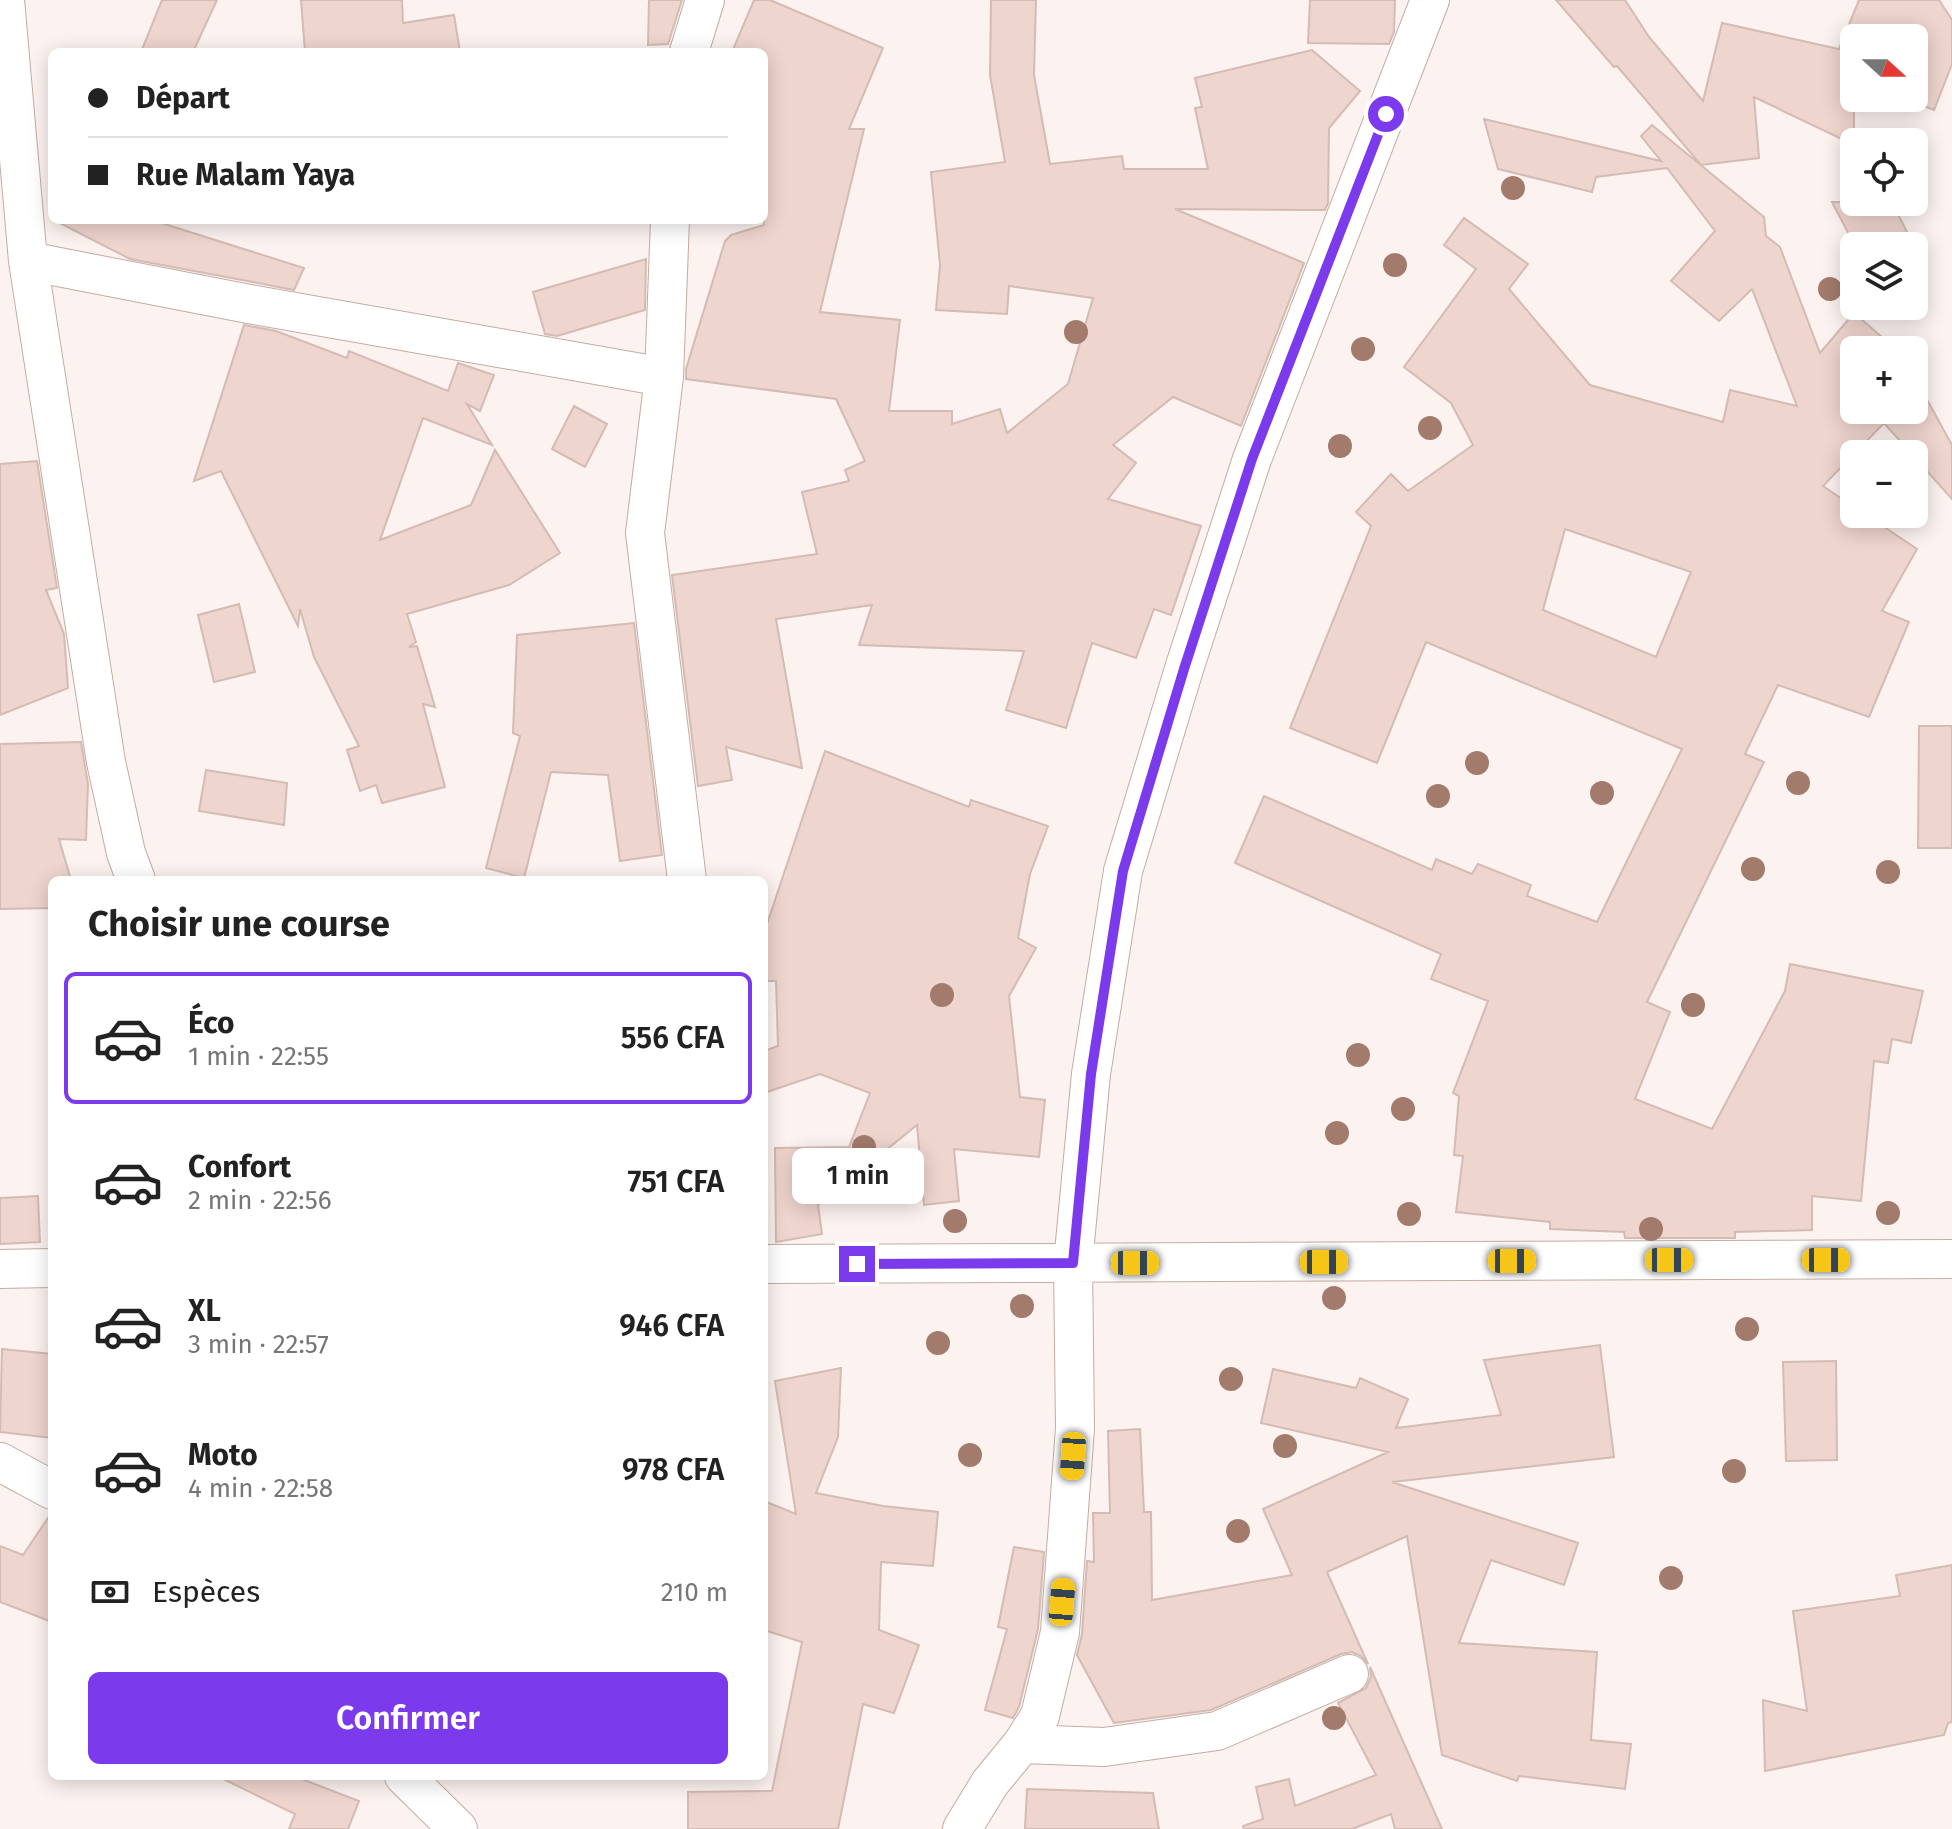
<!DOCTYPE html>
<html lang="fr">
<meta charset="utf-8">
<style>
body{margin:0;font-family:"Fira Sans",sans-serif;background:#f2f2f2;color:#222;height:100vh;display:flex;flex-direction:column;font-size:30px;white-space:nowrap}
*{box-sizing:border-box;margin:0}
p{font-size:26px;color:#767676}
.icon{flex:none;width:44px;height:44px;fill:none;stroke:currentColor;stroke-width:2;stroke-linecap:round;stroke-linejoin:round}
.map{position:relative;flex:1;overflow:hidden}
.drawer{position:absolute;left:48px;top:876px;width:720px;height:904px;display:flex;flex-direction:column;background:#fff;border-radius:12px;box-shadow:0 4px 20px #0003}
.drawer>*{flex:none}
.hud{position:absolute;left:48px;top:48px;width:720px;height:176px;border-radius:12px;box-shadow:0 4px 20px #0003;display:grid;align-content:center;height:176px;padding:0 40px;background:#fff}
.needle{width:52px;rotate:111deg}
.controls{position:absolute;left:1840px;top:24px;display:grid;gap:16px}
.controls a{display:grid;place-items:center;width:88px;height:88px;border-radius:12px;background:#fff;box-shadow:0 4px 20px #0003;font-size:40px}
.end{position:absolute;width:36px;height:36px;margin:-18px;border:10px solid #7c3aed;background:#fff;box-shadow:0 0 0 4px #fff}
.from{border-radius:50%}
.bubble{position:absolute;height:56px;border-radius:12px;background:#fff;box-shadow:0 4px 20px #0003;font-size:26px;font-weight:600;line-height:56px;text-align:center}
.car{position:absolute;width:24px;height:48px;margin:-24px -12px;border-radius:10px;box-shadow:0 0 6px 2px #0007;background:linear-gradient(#f5c518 24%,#345 0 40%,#f5c518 0 76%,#345 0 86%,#f5c518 0)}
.hud b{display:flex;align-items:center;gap:28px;height:76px;font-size:30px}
.hud b+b{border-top:2px solid #e0e0e0}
.hud i{width:20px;height:20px;background:#222}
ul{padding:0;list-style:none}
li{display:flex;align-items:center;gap:24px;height:132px;margin:0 16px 12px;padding:0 24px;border:4px solid transparent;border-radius:12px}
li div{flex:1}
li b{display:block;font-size:30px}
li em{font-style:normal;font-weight:600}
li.current{border-color:#7c3aed}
li>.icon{width:72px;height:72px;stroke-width:1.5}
h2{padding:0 40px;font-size:36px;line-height:96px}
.pay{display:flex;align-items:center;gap:20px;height:88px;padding:0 40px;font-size:30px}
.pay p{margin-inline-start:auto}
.action{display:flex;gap:16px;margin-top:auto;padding:16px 40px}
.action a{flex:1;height:92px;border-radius:12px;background:#7c3aed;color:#fff;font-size:32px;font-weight:600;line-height:92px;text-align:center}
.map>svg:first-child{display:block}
.building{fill:#eed5cd;stroke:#d4bbb3;stroke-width:2;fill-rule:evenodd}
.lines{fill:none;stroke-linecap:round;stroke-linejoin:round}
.street-casing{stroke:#c4aca3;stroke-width:40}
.street{stroke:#fff;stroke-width:38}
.tree{fill:#a37b6c}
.route{stroke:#7c3aed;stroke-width:10}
</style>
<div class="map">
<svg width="1952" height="1829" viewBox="0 0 1952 1829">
<rect width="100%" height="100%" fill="#fcf2ef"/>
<path class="building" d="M 162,0 L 217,0 L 193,52 L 141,52 Z
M 301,0 L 402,0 L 403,23 L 454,15 L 460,52 L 305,52 Z
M 649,0 L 682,0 L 668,44 L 648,45 Z
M 754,0 L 770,0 L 883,48 L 849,129 L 864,129 L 820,312 L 900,320 L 889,411 L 952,411 L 952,424 L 1000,409 L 1007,433 L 1068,384 L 1093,298 L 1009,286 L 1007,314 L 936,310 L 940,265 L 931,172 L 1005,162 L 990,75 L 991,0 L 1036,0 L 1034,75 L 1050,164 L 1122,156 L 1124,169 L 1208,169 L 1195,108 L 1202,107 L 1195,78 L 1312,50 L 1360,91 L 1329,128 L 1328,203 L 1325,210 L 1175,209 L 1304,263 L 1241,426 L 1173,397 L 1113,445 L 1136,463 L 1108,499 L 1201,526 L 1171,615 L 1154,609 L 1136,658 L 1092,643 L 1066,728 L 1006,710 L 1024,651 L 859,645 L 872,605 L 776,619 L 802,768 L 726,747 L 732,780 L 698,786 L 672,575 L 817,554 L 802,492 L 849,481 L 845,470 L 865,461 L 836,399 L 686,379 L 686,369 L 725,241 L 731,235 L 764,225 L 764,52 L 732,52 Z
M 1310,0 L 1395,0 L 1394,32 L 1389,44 L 1308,43 Z
M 1556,0 L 1625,0 L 1649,37 L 1703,101 L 1722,23 L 1839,49 L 1859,0 L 1939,0 L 1952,20 L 1952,64 L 1934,110 L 1903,98 L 1914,98 L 1914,38 L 1854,38 L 1854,145 L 1754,97 L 1759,158 L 1701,165 L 1617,66 L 1614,67 Z
M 1484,119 L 1661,161 L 1641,136 L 1652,125 L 1764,217 L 1766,236 L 1780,247 L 1820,353 L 1854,313 L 1897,350 L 1854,350 L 1854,410 L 1914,410 L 1914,376 L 1952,445 L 1952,499 L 1884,423 L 1823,486 L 1854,507 L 1854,514 L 1865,514 L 1917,549 L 1882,611 L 1909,622 L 1869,717 L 1778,685 L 1745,754 L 1764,762 L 1647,1002 L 1670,1012 L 1635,1099 L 1712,1129 L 1785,991 L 1790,964 L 1923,991 L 1911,1043 L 1892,1039 L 1888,1063 L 1874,1061 L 1861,1201 L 1812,1196 L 1812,1230 L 1735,1232 L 1735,1238 L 1625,1238 L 1624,1232 L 1550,1229 L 1550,1222 L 1456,1212 L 1463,1156 L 1454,1155 L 1459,1096 L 1453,1093 L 1488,1001 L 1431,979 L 1441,954 L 1235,863 L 1264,796 L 1432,870 L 1436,859 L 1472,874 L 1478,864 L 1531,885 L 1527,896 L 1597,922 L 1682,749 L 1426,642 L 1377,763 L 1290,728 L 1371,526 L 1356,512 L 1391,474 L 1408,491 L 1473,445 L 1451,403 L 1404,367 L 1476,269 L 1444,245 L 1464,218 L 1528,264 L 1509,289 L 1590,385 L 1723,422 L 1730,390 L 1797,406 L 1752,289 L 1719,321 L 1671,281 L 1715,231 L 1667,168 L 1596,177 L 1592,192 L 1498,169 ZM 1565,529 L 1691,572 L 1656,657 L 1543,610 Z
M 1832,202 L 1892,202 L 1914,246 L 1855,246 Z
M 54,220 L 152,220 L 304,268 L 294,290 L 253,282 L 130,259 Z
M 646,259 L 645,310 L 557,336 L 545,334 L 533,292 Z
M 244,325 L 276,331 L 347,358 L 349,351 L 448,391 L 458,363 L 494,375 L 480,411 L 467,404 L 492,445 L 423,418 L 380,540 L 471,505 L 495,450 L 560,553 L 509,585 L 407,614 L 416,642 L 409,647 L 417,646 L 435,707 L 423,704 L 445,787 L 382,803 L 376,785 L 360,791 L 347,750 L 359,746 L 314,657 L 300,609 L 298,626 L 221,471 L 194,481 Z
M 574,406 L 607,424 L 585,467 L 552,449 Z
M 37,461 L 57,588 L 46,590 L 64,634 L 68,688 L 0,715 L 0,464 Z
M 239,604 L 255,672 L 214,682 L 198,615 Z
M 634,623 L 662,855 L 620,861 L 608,775 L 551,772 L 524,878 L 486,868 L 520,736 L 513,733 L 517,635 Z
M 1919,726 L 1952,726 L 1952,848 L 1918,848 Z
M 81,742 L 88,784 L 86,840 L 59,839 L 71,880 L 52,880 L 52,908 L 0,909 L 0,744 Z
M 825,751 L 969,807 L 971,800 L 1048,826 L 1030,874 L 1018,938 L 1036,948 L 1009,996 L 1020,1097 L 1045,1100 L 1039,1157 L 954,1149 L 959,1201 L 924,1205 L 917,1125 L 818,1205 L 822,1234 L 776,1242 L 775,1148 L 849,1147 L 870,1093 L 820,1074 L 764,1093 L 764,1051 L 778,1046 L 776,981 L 764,981 L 764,933 Z
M 206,770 L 287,783 L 284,825 L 199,811 Z
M 38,1196 L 40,1242 L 0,1244 L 0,1198 Z
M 1600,1345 L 1614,1457 L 1392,1482 L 1578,1543 L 1564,1585 L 1491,1560 L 1459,1643 L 1597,1652 L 1591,1740 L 1631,1744 L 1625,1789 L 1519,1776 L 1517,1781 L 1442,1755 L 1407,1536 L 1327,1572 L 1368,1664 L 1361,1656 L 1352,1652 L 1341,1654 L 1211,1710 L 1114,1723 L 1077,1655 L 1082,1634 L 1087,1561 L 1094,1562 L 1093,1513 L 1110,1513 L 1108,1431 L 1140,1429 L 1144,1512 L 1151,1512 L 1152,1600 L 1292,1575 L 1263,1509 L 1388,1452 L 1261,1423 L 1273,1369 L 1356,1388 L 1360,1378 L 1408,1399 L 1396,1428 L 1501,1415 L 1484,1360 Z
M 2,1349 L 52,1354 L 52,1438 L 0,1432 Z
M 1836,1361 L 1837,1460 L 1786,1461 L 1783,1362 Z
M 841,1368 L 838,1437 L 816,1493 L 883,1506 L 938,1512 L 933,1566 L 881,1562 L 879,1630 L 919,1645 L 894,1713 L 863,1704 L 838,1829 L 688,1829 L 688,1792 L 772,1791 L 802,1642 L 764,1630 L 764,1501 L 796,1514 L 775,1381 Z
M 52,1512 L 52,1622 L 0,1602 L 0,1546 L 23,1555 Z
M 1014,1547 L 1044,1552 L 1038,1629 L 1019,1707 L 1013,1718 L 985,1710 L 1007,1629 L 998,1627 Z
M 1952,1565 L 1952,1722 L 1948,1723 L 1944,1735 L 1765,1771 L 1763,1700 L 1807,1711 L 1793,1611 L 1900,1596 L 1896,1575 Z
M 1370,1667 L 1442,1829 L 1395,1829 L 1391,1814 L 1352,1829 L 1244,1829 L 1243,1826 L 1263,1819 L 1256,1787 L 1289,1779 L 1295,1806 L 1376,1775 L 1338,1703 L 1366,1688 L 1371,1677 Z
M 217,1776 L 294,1776 L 359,1801 L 348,1829 L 289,1829 L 295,1814 Z
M 1027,1789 L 1153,1793 L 1159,1829 L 1025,1829 Z"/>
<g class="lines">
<g class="street-casing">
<path id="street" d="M 5,0 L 28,261 L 106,762 L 126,853 L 136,880
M 689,52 L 705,0
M 670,220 L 664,377 L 645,533 L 687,880
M 28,261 L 249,304 L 664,377
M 764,1264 L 1952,1259
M 0,1269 L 52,1268
M 0,1462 L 52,1490
M 1022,1744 L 1104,1747 L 1217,1731 L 1349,1674
M 404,1776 L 458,1829
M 962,1829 L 990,1783 L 1022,1744 L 1040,1716 L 1060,1632 L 1075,1428 L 1073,1263 L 1091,1074 L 1123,871 L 1184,669 L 1252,459 L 1430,0"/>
</g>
<use href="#street" class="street"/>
</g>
<g class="tree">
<circle cx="1513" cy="188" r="12"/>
<circle cx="1395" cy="265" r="12"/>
<circle cx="1830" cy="289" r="12"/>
<circle cx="1076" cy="332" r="12"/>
<circle cx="1363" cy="349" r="12"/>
<circle cx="1430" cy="428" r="12"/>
<circle cx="1340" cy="446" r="12"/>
<circle cx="1477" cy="763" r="12"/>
<circle cx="1798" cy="783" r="12"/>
<circle cx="1602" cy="793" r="12"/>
<circle cx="1438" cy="796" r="12"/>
<circle cx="1753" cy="869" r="12"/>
<circle cx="1888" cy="872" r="12"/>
<circle cx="942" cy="995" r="12"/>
<circle cx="1693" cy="1005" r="12"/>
<circle cx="1358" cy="1055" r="12"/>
<circle cx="1403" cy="1109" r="12"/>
<circle cx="1337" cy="1133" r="12"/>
<circle cx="864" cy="1147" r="12"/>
<circle cx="1888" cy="1213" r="12"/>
<circle cx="1409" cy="1214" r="12"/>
<circle cx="955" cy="1221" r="12"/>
<circle cx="1651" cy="1229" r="12"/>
<circle cx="1334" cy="1298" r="12"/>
<circle cx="1022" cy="1306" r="12"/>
<circle cx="1747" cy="1329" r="12"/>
<circle cx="938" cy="1343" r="12"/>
<circle cx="1231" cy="1379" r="12"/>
<circle cx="1285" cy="1446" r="12"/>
<circle cx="970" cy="1455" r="12"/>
<circle cx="1734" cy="1471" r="12"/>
<circle cx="1238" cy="1531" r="12"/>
<circle cx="1671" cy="1578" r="12"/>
<circle cx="1334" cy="1718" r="12"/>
</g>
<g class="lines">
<path class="route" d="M 857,1264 L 1073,1263 L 1091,1074 L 1123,871 L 1184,669 L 1252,459 L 1386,114"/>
</g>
</svg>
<div class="controls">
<a><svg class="needle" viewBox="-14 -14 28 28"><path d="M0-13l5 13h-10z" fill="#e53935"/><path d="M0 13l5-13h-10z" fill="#767676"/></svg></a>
<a><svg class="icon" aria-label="locate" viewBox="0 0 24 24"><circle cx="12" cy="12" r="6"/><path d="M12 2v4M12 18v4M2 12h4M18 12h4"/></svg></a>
<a><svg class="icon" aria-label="layers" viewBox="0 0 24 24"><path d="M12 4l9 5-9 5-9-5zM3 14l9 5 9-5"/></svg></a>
<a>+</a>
<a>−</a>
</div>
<i class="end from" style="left:1386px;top:114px"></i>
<i class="end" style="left:857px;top:1264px"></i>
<div class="bubble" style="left:792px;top:1148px;width:132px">1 min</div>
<i class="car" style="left:1669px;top:1260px;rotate:90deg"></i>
<i class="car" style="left:1826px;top:1260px;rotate:90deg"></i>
<i class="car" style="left:1512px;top:1261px;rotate:90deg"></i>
<i class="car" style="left:1324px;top:1262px;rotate:90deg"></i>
<i class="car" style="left:1135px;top:1263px;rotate:90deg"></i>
<i class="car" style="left:1073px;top:1456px;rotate:184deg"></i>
<i class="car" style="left:1062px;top:1602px;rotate:5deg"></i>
<div class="hud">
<b><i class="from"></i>Départ</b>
<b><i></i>Rue Malam Yaya</b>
</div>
<section class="drawer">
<h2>Choisir une course</h2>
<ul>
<li class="current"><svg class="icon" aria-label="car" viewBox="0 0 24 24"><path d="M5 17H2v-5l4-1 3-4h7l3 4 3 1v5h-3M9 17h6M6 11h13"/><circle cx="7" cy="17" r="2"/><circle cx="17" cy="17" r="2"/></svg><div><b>Éco</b><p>1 min · 22:55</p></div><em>556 CFA</em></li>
<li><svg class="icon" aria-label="car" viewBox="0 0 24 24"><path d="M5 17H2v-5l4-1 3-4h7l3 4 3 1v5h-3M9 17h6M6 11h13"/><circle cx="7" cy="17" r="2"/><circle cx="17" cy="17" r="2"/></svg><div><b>Confort</b><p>2 min · 22:56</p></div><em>751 CFA</em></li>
<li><svg class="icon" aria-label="car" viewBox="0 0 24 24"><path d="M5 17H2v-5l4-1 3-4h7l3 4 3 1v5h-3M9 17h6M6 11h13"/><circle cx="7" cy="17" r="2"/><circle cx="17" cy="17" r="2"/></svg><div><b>XL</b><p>3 min · 22:57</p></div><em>946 CFA</em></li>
<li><svg class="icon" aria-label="car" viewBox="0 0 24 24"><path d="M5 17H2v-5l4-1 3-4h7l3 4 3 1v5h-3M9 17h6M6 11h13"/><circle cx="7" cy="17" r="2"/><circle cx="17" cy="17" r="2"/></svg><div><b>Moto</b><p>4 min · 22:58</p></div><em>978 CFA</em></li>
</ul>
<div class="pay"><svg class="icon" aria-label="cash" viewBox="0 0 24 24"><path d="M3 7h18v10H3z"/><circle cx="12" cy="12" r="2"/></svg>Espèces<p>210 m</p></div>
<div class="action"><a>Confirmer</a></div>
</section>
</div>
